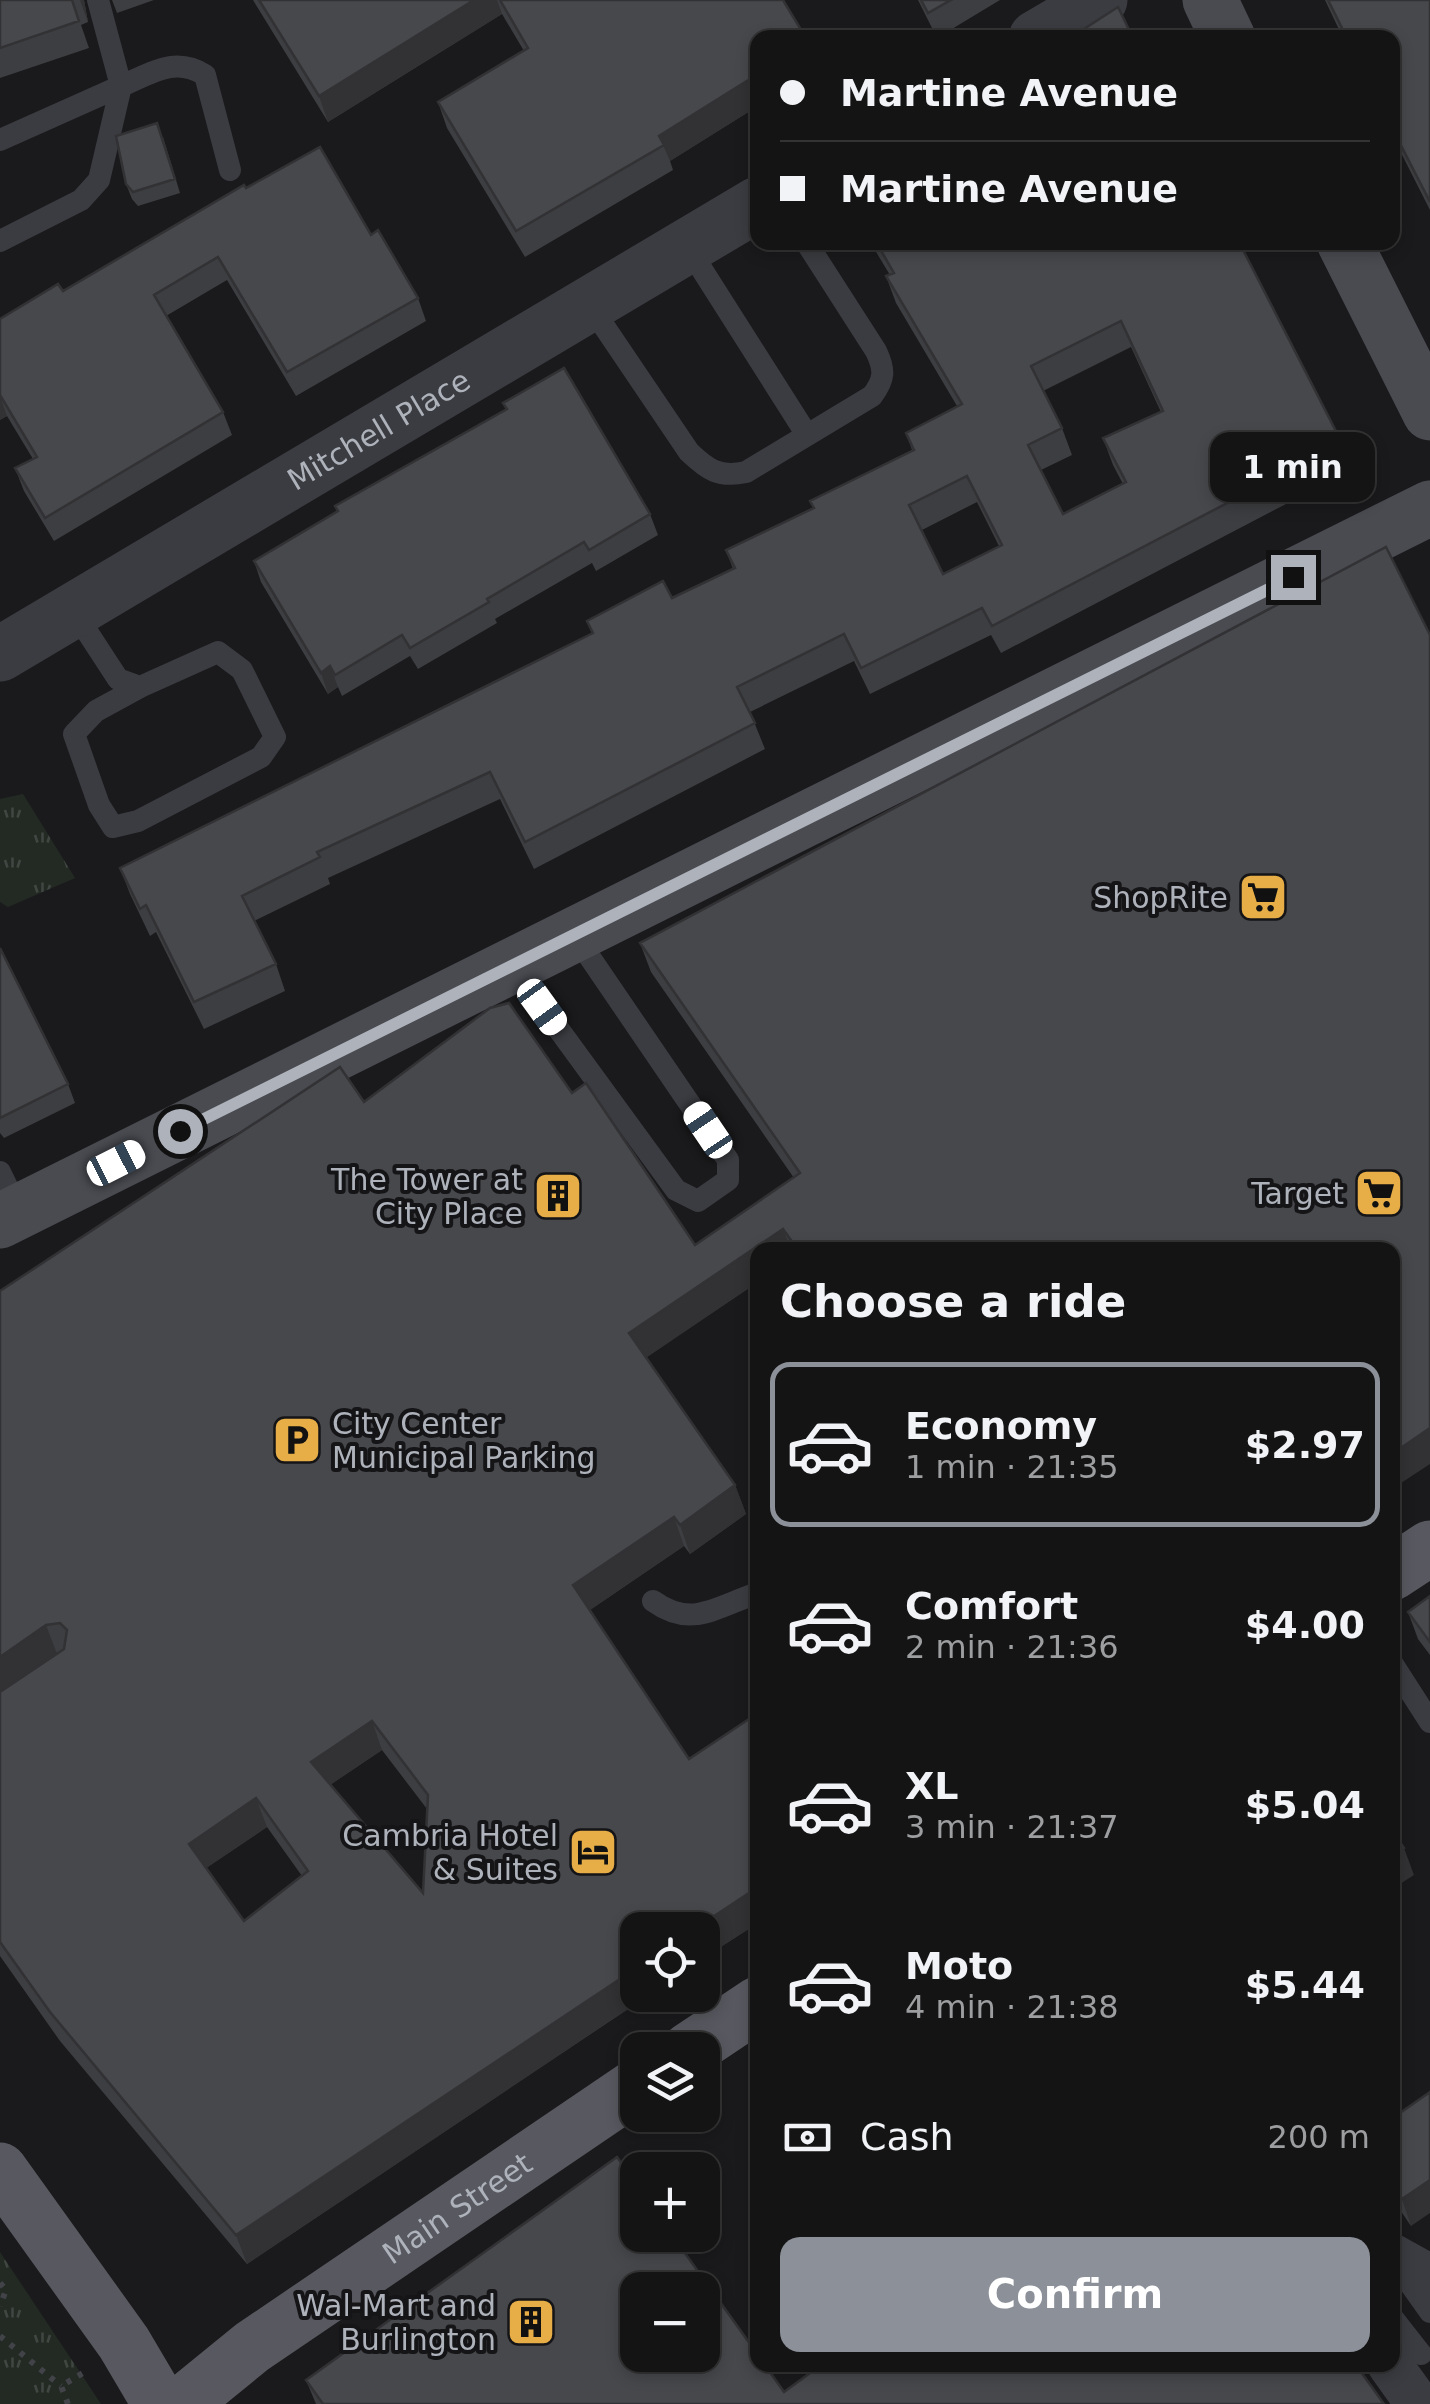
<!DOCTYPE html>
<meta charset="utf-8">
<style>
body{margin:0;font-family:"DejaVu Sans",sans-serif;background:#212122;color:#f1f3f6;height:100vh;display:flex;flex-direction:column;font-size:38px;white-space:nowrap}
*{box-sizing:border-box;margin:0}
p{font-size:32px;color:#9d9ea0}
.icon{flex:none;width:55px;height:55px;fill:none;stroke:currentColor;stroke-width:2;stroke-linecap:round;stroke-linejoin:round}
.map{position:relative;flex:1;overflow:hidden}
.sheet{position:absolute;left:750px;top:1242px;width:650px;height:1130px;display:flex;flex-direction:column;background:#141415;border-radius:20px;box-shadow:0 5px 15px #0003,0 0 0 2px #333334}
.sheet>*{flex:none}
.guide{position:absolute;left:750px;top:30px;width:650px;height:220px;border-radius:20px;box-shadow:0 5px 15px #0003,0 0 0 2px #333334;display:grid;align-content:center;height:220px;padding:0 30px;background:#141415}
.controls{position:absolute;left:620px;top:1912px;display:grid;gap:20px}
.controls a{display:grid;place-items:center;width:100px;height:100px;border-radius:20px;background:#141415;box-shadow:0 5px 15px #0003,0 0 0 2px #333334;font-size:50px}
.end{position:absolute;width:45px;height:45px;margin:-22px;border:12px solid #aeb2bb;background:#111;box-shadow:0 0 0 5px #111}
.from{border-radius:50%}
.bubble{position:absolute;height:70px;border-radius:20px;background:#141415;box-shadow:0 5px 15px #0003,0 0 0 2px #333334;font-size:32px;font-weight:700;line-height:70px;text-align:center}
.car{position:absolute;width:30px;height:60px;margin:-30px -15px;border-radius:12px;box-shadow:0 0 8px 2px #0007;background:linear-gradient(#fff 24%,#345 0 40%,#fff 0 76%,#345 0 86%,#fff 0)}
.guide b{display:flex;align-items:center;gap:35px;height:95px;font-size:38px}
.guide b+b{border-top:2px solid #333334}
.guide i{width:25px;height:25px;background:#f1f3f6}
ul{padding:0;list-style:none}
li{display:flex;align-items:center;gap:30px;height:165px;margin:0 20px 15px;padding:0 10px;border:5px solid transparent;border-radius:20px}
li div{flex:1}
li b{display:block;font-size:38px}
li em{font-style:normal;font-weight:700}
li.active{border-color:#8c9099}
li>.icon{width:90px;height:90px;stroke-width:1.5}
h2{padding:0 30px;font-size:45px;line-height:120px}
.pay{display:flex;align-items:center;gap:25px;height:110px;padding:0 30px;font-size:38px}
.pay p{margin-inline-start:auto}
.cta{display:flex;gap:20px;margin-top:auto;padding:20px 30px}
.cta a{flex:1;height:115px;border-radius:20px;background:#8c9099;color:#fff;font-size:40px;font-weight:700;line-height:115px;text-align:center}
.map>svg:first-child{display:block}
.grass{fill:url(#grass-tufts)}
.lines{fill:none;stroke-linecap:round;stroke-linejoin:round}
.path{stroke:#414348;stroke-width:6;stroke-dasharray:5 8;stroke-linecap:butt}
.service{stroke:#3b3c41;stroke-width:22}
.minor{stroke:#3b3c41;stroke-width:45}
.tertiary{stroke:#3b3c41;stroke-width:55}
.secondary{stroke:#494b51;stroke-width:55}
.primary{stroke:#585960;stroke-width:55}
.wall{fill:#3d3e41;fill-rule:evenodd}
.shaded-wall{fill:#323235}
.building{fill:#47484c;stroke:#323235;stroke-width:2.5;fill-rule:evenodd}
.route{stroke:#aeb2bb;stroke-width:12}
.labels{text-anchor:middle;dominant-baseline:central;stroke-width:8;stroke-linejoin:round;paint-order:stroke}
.street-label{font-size:30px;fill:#aeb2bb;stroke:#151517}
.poi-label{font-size:30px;fill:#aeb2bb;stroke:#151517;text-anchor:end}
</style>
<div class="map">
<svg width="1430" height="2404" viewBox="0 0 1430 2404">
<defs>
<pattern id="grass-tufts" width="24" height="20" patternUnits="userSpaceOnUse" patternTransform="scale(2.5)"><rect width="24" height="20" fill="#222a23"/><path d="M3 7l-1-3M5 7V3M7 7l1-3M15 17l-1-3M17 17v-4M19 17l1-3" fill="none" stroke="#404641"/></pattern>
</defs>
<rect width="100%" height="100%" fill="#1a1a1c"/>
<path class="grass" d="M 23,794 L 75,878 L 8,907 L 0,902 L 0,799 Z
M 0,2252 L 101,2404 L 0,2404 Z"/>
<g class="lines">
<path class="path" d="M 0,2283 L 6,2290 L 0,2306
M 0,2336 L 61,2386
M 68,2404 L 61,2386 L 83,2373"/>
<path class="service" d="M 98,0 L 121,86 C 152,73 175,56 205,75 L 230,170
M 0,140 L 121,86
M 0,241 L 81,200 L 99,180 L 121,86
M 687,246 L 807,435
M 589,304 L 689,452 C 708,470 719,478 746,472 L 872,396 C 885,379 885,370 876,351 L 806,242
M 73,610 L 118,679 L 140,687 L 218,652 L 242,670 L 275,737 L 261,757 L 138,821 L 113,827 L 99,805 L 74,734 L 96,711 L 140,687
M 514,968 L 676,1190 L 698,1201 L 728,1180 L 728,1160 L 576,937
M 0,1172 L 19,1211
M 653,1601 C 692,1629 715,1607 758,1593
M 1392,1663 L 1430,1722
M 1403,2274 L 1430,2312
M 1392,2317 L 1421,2354"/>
<path class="minor" d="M 1392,2256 L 1430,2277
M 1390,2365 L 1418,2404"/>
<g class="tertiary">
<path d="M 1036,38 L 1100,0"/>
<path id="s1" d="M 0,654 L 758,204"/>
</g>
<path class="secondary" d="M 1210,0 L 1228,38
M 1344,242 L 1430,413
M 0,1221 L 1430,508"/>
<g class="primary">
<path d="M 1392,1573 L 1430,1548"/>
<path d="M 689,2050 L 758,2004"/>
<path d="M 0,2170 L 124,2343 L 160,2404"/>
<path id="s2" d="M 182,2404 L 252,2347 L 638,2085"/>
</g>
</g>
<path class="wall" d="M 0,0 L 84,0 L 88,22 L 81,25 L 89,48 L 0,78 Z
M 112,0 L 154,0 L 117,13 Z
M 253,0 L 783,0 L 758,38 L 758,106 L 670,161 L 673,170 L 525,257 L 447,128 L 438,102 L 524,51 L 502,14 L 328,122 Z
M 918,0 L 1000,0 L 937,38 Z
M 1325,0 L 1430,0 L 1430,210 L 1392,135 L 1392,38 L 1343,38 Z
M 163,137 L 180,193 L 138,206 L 132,199 L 126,184 Z
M 246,188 L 371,235 L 418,298 L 426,321 L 296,396 L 227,280 L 166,316 L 223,412 L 232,435 L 54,541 L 24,491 L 15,468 L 33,459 L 7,416 L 0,420 L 0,319 L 63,291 Z
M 870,242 L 1239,242 L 1342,443 L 1351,470 L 1001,653 L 991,635 L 870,694 L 854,661 L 750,712 L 765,749 L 534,869 L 500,799 L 328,878 L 330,884 L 254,921 L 276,964 L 285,991 L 204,1029 L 156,932 L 150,936 L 130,894 L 120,868 L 592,634 L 587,621 L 672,598 L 733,569 L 726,550 L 813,508 L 810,501 L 912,450 L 906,433 L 957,406 L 896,303 L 886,276 L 890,275 ZM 1131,347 L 1161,412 L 1103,438 L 1113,465 L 1123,484 L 1063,514 L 1041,470 L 1072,455 L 1062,428 L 1043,391 ZM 977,502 L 999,546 L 943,574 L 922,530 Z
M 503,403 L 650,514 L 658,535 L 596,571 L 592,563 L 495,619 L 497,623 L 418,669 L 410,656 L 342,696 L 338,687 L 328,694 L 261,582 L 254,561 L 337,512 L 335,506 L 506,410 Z
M 640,943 L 1392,1250 L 758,1250 L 758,1282 L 646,1357 L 735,1485 L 746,1514 L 690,1554 L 684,1546 L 590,1610 L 689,1759 L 758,1713 L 758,1923 L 702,1959 L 638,1995 L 649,1995 L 247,2264 L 60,2041 L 0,1956 L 0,1291 L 364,1102 L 572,1093 L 695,1245 L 794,1178 L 651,972 ZM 382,1750 L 427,1809 L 423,1893 L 330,1785 ZM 267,1827 L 302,1876 L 244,1921 L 206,1868 Z
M 0,948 L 68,1084 L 75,1103 L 4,1138 L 0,1133 Z
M 1430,1596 L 1430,1655 L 1418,1639 L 1408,1612 Z
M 1392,2108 L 1397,2115 L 1411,2226 L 1392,2198 Z
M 306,2380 L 784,2392 L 1384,2404 L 316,2404 Z"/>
<path class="shaded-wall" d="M 80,0 L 84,0 L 88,22 Z
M 474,0 L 497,0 L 502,14 L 328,122 L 319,96 Z
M 758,74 L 758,106 L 670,161 L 659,136 Z
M 0,396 L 7,416 L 0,420 Z
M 330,666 L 338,687 L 328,694 L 321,673 Z
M 783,1229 L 791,1250 L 758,1250 L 758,1282 L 640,1362 L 629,1333 Z
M 1430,1428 L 1430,1464 L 1392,1489 L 1392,1454 Z
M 735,1485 L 746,1514 L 690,1554 L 680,1525 Z
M 674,1517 L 684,1546 L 584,1614 L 573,1585 Z
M 46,1625 L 57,1654 L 0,1694 L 0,1657 Z
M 372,1721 L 382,1750 L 321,1791 L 311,1762 Z
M 256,1798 L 267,1827 L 199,1873 L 189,1844 Z
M 1404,1848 L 1414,1875 L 1392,1889 L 1392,1856 Z
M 758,1887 L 758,1923 L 702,1959 L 702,1930 L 693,1930 Z
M 638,1967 L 638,1995 L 649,1995 L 247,2264 L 236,2235 Z
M 1430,2180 L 1430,2213 L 1411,2226 L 1402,2199 Z"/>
<path class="building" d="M 0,0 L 72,0 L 79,21 L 0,48 Z
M 259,0 L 474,0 L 319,96 Z
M 500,0 L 783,0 L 806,38 L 758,38 L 758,74 L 659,136 L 664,145 L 516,231 L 438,102 L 528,48 Z
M 921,0 L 951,0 L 928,13 Z
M 1328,0 L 1430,0 L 1430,202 L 1392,128 L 1392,38 L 1347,38 Z
M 1118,7 L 1133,38 L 1070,38 Z
M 157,123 L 175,179 L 133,192 L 126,184 L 116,136 Z
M 320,147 L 371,235 L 378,230 L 418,298 L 287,372 L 218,257 L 154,295 L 223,412 L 45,518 L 15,468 L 37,457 L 0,395 L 0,319 L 58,284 L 63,291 L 244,185 L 246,188 Z
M 876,242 L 1239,242 L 1342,443 L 992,626 L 982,608 L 861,668 L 844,634 L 737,687 L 755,723 L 525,842 L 490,772 L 317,852 L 320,857 L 242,896 L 276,964 L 194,1002 L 146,905 L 140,909 L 120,868 L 593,633 L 587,621 L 663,581 L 672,598 L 735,568 L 726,550 L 814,508 L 810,501 L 914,450 L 906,433 L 962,404 L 886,276 L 894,273 ZM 1121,321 L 1163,411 L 1103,438 L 1126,482 L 1063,514 L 1028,445 L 1062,428 L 1031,366 ZM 967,476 L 1002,545 L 943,574 L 909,505 Z
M 564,368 L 650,514 L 589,550 L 584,542 L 487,599 L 489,602 L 410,648 L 402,635 L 335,675 L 330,666 L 321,673 L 254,561 L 338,511 L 335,506 L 507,409 L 503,403 Z
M 1386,547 L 1430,635 L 1430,1428 L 1392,1454 L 1392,1250 L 798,1250 L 783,1229 L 629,1333 L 735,1485 L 680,1525 L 674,1517 L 573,1585 L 689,1759 L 758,1713 L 758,1887 L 693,1930 L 638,1930 L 638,1967 L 236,2235 L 50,2012 L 0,1942 L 0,1692 L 64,1649 L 67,1630 L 60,1623 L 46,1625 L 0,1657 L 0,1291 L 340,1067 L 364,1102 L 490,1008 L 509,1003 L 572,1093 L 586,1083 L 695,1245 L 800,1173 L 640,943 ZM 372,1721 L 428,1795 L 423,1893 L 311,1762 ZM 256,1798 L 308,1871 L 244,1921 L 189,1844 Z
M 0,948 L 68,1084 L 0,1118 Z
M 1430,1596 L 1430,1642 L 1408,1612 Z
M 1392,1831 L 1404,1848 L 1392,1856 Z
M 1430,2092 L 1430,2180 L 1402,2199 L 1392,2186 L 1392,2108 L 1397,2115 Z
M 617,2157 L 638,2186 L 638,2235 L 672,2235 L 758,2355 L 758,2365 L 765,2365 L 784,2392 L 821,2365 L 1356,2365 L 1384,2404 L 323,2404 L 306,2380 ZM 638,2290 L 702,2290 L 702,2355 L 638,2355 Z"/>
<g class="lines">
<path class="route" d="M 180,1131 L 1293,577"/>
</g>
<defs>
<g id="supermarket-square" transform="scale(2.5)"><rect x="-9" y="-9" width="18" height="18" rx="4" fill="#e7ae48" stroke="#151517"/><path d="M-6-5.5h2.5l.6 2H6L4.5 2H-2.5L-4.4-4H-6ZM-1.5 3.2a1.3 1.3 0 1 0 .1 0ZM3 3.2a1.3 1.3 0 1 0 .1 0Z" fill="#111"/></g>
<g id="building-square" transform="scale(2.5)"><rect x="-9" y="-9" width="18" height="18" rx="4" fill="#e7ae48" stroke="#151517"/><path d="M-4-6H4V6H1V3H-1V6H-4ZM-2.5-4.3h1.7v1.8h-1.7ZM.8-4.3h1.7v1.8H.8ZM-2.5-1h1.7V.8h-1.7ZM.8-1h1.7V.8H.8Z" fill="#111"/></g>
<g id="parking-square" transform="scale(2.5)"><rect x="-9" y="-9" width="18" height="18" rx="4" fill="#e7ae48" stroke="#151517"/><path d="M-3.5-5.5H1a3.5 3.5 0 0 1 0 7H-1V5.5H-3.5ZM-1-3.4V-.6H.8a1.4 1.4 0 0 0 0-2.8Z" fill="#111"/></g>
<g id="hotel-square" transform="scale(2.5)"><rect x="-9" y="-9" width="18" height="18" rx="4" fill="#e7ae48" stroke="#151517"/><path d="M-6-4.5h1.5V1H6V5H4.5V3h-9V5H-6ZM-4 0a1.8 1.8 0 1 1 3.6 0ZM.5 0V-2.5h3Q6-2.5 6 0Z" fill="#111"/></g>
</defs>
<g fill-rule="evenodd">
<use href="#supermarket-square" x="1263" y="897"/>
<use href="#supermarket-square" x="1379" y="1193"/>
<use href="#building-square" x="558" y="1196"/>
<use href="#parking-square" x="297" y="1440"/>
<use href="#hotel-square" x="593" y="1852"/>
<use href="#building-square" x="531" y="2322"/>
</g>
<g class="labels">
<g class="street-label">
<text stroke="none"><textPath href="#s1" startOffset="440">Mitchell Place</textPath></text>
<text stroke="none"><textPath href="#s2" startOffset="338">Main Street</textPath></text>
</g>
<g class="poi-label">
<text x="1228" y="897">ShopRite</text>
<text x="523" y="1179">The Tower at<tspan x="523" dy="34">City Place</tspan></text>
<text x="1344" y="1193">Target</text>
<text x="332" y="1423" text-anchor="start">City Center<tspan x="332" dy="34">Municipal Parking</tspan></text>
<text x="558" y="1835">Cambria Hotel<tspan x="558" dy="34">&amp; Suites</tspan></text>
<text x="496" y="2305">Wal-Mart and<tspan x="496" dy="34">Burlington</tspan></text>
</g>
</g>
</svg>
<div class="controls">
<a><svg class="icon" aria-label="locate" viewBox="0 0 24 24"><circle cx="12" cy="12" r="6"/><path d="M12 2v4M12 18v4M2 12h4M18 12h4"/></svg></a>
<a><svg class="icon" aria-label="layers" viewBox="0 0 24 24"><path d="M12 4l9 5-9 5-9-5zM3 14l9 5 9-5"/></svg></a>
<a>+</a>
<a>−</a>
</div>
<i class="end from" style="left:180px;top:1131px"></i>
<i class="end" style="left:1293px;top:577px"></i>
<div class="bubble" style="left:1210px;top:432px;width:165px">1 min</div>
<i class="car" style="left:542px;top:1007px;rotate:144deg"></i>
<i class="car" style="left:708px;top:1130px;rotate:326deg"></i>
<i class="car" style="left:116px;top:1163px;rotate:63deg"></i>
<div class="guide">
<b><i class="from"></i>Martine Avenue</b>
<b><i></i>Martine Avenue</b>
</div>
<section class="sheet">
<h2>Choose a ride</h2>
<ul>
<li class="active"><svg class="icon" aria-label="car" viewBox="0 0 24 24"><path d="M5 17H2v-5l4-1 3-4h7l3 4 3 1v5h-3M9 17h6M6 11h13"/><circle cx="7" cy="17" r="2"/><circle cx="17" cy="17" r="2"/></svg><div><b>Economy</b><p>1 min · 21:35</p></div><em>$2.97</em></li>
<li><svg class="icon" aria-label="car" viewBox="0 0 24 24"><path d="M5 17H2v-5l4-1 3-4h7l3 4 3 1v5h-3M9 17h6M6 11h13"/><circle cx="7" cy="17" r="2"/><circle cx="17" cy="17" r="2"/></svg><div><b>Comfort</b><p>2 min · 21:36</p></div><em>$4.00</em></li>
<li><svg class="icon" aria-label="car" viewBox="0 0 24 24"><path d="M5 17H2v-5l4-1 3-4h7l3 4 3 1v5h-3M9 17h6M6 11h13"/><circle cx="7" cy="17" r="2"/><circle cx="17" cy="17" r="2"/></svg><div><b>XL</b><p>3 min · 21:37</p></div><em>$5.04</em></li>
<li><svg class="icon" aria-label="car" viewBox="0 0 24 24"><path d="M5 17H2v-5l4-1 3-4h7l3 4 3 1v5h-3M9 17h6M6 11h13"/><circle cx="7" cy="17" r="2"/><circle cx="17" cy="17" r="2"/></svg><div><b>Moto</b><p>4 min · 21:38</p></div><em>$5.44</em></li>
</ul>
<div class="pay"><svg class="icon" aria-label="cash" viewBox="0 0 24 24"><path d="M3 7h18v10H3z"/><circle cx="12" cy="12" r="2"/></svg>Cash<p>200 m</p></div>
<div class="cta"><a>Confirm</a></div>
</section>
</div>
